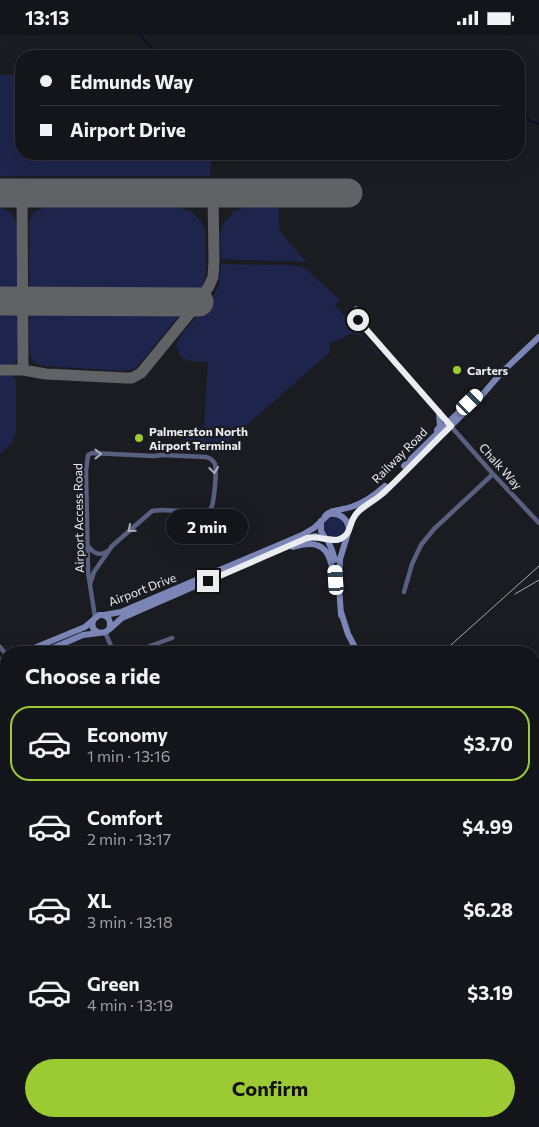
<!DOCTYPE html>
<meta charset="utf-8">
<style>
body{margin:0;font-family:Commissioner,sans-serif;background:#1d1e23;color:#f1f3f6;height:100vh;display:flex;flex-direction:column;font-size:19px;white-space:nowrap}
*{box-sizing:border-box;margin:0}
p{font-size:16px;color:#9d9fa2}
.icon{flex:none;width:28px;height:28px;fill:none;stroke:currentColor;stroke-width:2;stroke-linecap:round;stroke-linejoin:round}
.map{position:relative;flex:1;overflow:hidden}
.sheet{position:absolute;left:0px;top:611px;width:540px;height:481px;display:flex;flex-direction:column;background:#14151a;border-radius:20px 20px 0 0;box-shadow:0 5px 20px #0002,0 0 0 1px #333439}
.sheet>*{flex:none}
.top-card{position:absolute;left:15px;top:15px;width:510px;height:110px;border-radius:20px;box-shadow:0 5px 20px #0002,0 0 0 1px #333439;display:grid;align-content:center;height:110px;padding:0 25px;background:#14151a}
.end{position:absolute;width:22px;height:22px;margin:-11px;border:6px solid #ebecf0;background:#111;box-shadow:0 0 0 2px #111}
.from{border-radius:50%}
.bubble{position:absolute;height:35px;border-radius:18px;background:#14151a;box-shadow:0 5px 20px #0002,0 0 0 1px #333439;font-size:16px;font-weight:700;line-height:35px;text-align:center}
.car{position:absolute;width:15px;height:30px;margin:-15px -8px;border-radius:6px;box-shadow:0 0 4px 1px #0007;background:linear-gradient(#fff 24%,#345 0 40%,#fff 0 76%,#345 0 86%,#fff 0)}
.top-card b{display:flex;align-items:center;gap:18px;height:48px;font-size:19px}
.top-card b+b{border-top:1px solid #333439}
.top-card i{width:12px;height:12px;background:#f1f3f6}
ul{padding:0;list-style:none}
li{display:flex;align-items:center;gap:15px;height:75px;margin:0 10px 8px;padding:0 15px;border:2px solid transparent;border-radius:20px}
li div{flex:1}
li b{display:block;font-size:19px}
li em{font-style:normal;font-weight:700}
li.on{border-color:#9cca32}
li>.icon{width:45px;height:45px;stroke-width:1.5}
h2{padding:0 25px;font-size:22px;line-height:60px}
.action{display:flex;gap:10px;margin-top:auto;padding:10px 25px}
.action a{flex:1;height:58px;border-radius:30px;background:#9cca32;color:#111;font-size:20px;font-weight:700;line-height:58px;text-align:center}
.status{display:flex;justify-content:space-between;align-items:center;height:35px;padding:0 25px;background:#14151a;direction:ltr}
.status svg{height:14px;fill:currentColor}
.map>svg:first-child{display:block}
.green{fill:#1f244c}
.lines{fill:none;stroke-linecap:round;stroke-linejoin:round}
.stream{stroke:#040029;stroke-width:1}
.taxiway{stroke:#606266;stroke-width:11}
.runway{stroke:#606266;stroke-width:29}
.street{stroke:#595f7e;stroke-width:4.5}
.secondary{stroke:#7b85b6;stroke-width:6}
.rail{stroke:#a6a7ab;stroke-width:1}
.oneway{stroke:#a9adbd}
.route{stroke:#ebecf0;stroke-width:6}
.poi-dot{fill:#9cca32;stroke:#1b1c22;stroke-width:2}
.labels{text-anchor:middle;dominant-baseline:central;stroke-width:4.5;stroke-linejoin:round;paint-order:stroke}
.poi-label{font-size:12px;font-weight:bold;fill:#ebecf0;stroke:#1b1c22;text-anchor:start}
.street-label{font-size:12px;fill:#ebecf0;stroke:#1b1c22}
</style>
<div class="status"><b>13:13</b><svg viewBox="0 0 49 12"><path d="M0 12V9h3v3zM5 12V6h3v6zM10 12V3h3v9zM15 12V0h3v12zM26 1h20v11H26zM47 4h2v5h-2z"/></svg></div>
<div class="map">
<svg width="539" height="1092" viewBox="0 0 539 1092">
<rect width="100%" height="100%" fill="#1b1c22"/>
<path class="green" d="M 0,40 L 21,40 L 21,119 L 208,119 L 211,129 L 210,141 L 0,141 Z
M 0,172 L 12,178 L 17,189 L 17,324 C 14,332 7,332 0,332 Z
M 50,172 L 177,172 L 192,177 L 202,188 L 206,199 L 206,240 L 202,252 L 195,262 L 135,334 L 123,336 L 43,331 C 33,330 29,320 29,310 L 29,187 C 33,176 39,173 50,172 Z
M 245,172 L 279,172 L 279,192 L 282,199 L 306,227 L 221,224 L 220,199 L 222,191 L 234,176 Z
M 221,229 L 292,230 L 305,233 L 340,265 L 335,270 L 380,320 L 376,318 C 370,311 362,297 351,299 C 346,299 344,303 340,304 C 335,306 334,305 329,309 L 330,317 L 222,412 C 217,414 212,413 206,413 C 193,412 183,410 184,395 L 187,393 L 204,393 L 208,327 L 189,326 L 181,322 L 176,310 L 180,302 L 215,258 L 219,249 Z
M 0,338 L 12,340 L 16,346 L 16,398 L 12,408 L 0,419 Z
M 335,481 L 342,484 L 345,494 L 341,501 L 331,502 L 324,495 C 323,488 327,483 335,481 Z"/>
<g class="lines">
<path class="stream" d="M 140,0 L 159,21
M 519,74 L 531,86 L 539,89"/>
<path class="taxiway" d="M 22,158 L 23,335
M 0,335 L 23,335 L 46,339 L 126,343 L 132,343 L 141,338 L 199,267 L 209,251 L 213,242 L 214,226 L 213,158"/>
<path class="runway" d="M 0,158 L 348,158
M 0,266 L 199,267"/>
<path class="street" d="M 356,273 L 356,281 L 359,287 L 493,439 L 539,488
M 89,512 C 94,519 101,521 108,516
M 90,549 L 94,537 L 112,511 L 152,476 L 162,475 L 204,477 C 208,476 209,477 211,473 C 214,469 217,435 215,429 C 213,425 210,423 206,422 L 162,420 L 154,421 L 92,418 L 88,420 L 86,436 L 88,537 L 95,582
M 404,557 L 412,529 L 421,510 L 434,494 L 493,439
M 105,597 L 114,618
M 0,612 L 6,619
M 131,618 L 172,603
M 534,690 L 539,689
M 0,769 L 6,776
M 0,869 L 6,876
M 0,946 L 1,947
M 534,1071 L 539,1068
M 373,1086 L 376,1092
M 109,1092 L 115,1086
M 498,1092 L 508,1086"/>
<path class="secondary" d="M 500,339 L 539,302
M 437,395 L 440,391 L 439,377
M 404,431 L 459,377
M 325,481 C 332,474 342,475 351,472 C 364,468 375,460 385,451
M 321,486 L 321,496 L 326,504 L 338,505 L 347,500
M 327,504 L 332,515 L 335,525
M 293,512 C 332,499 331,528 336,556
M 341,577 L 348,599 L 358,618
M 104,580 L 121,577 L 302,500 L 314,493 L 329,479 C 340,477 348,484 349,495
M 341,580 L 339,551 L 340,524 L 352,485 L 359,476 L 385,457 L 483,359 L 502,337
M 94,584 C 92,588 91,593 96,596 C 105,603 115,588 122,583 L 303,504 L 316,501 L 326,504
M 22,618 L 85,592 L 99,580 C 108,579 112,586 109,594
M 41,618 L 83,600 L 99,598
M 0,626 L 6,624
M 0,634 L 6,632
M 534,819 L 539,825
M 0,826 L 6,821
M 534,952 L 539,949
M 295,1092 L 305,1086"/>
<path class="rail" d="M 515,559 L 539,545
M 442,618 L 539,531
M 0,1012 L 6,1006"/>
</g>
<defs><path id="oneway-chevron" d="M-2-3.5L2.5 0L-2 3.5" fill="none" stroke-width="1.6" stroke-linecap="round" stroke-linejoin="round" transform="scale(1.25)"/></defs>
<g class="oneway">
<use href="#oneway-chevron" transform="translate(98 419)"/>
<use href="#oneway-chevron" transform="translate(214 435) rotate(83)"/>
<use href="#oneway-chevron" transform="translate(131 494) rotate(139)"/>
</g>
<g class="lines">
<path class="route" d="M 208,546 L 307,503 C 319,500 331,508 340,504 C 351,500 349,488 356,479 C 362,471 375,466 383,458 C 406,437 428,413 451,391 L 358,285"/>
</g>
<g class="poi-dot">
<circle cx="457" cy="335" r="5"/>
<circle cx="139" cy="403" r="5"/>
</g>
<g class="labels">
<g class="poi-label">
<text x="467" y="335">Carters</text>
<text x="149" y="396">Palmerston North<tspan x="149" dy="14">Airport Terminal</tspan></text>
</g>
<g class="street-label">
<text transform="translate(399 420) rotate(-45)">Railway Road</text>
<text transform="translate(501 431) rotate(48)">Chalk Way</text>
<text transform="translate(78 483) rotate(-91)">Airport Access Road</text>
<text transform="translate(142 554) rotate(-21)">Airport Drive</text>
</g>
</g>
</svg>
<i class="end from" style="left:358px;top:285px"></i>
<i class="end" style="left:208px;top:546px"></i>
<div class="bubble" style="left:166px;top:474px;width:82px">2 min</div>
<i class="car" style="left:470px;top:367px;rotate:46deg"></i>
<i class="car" style="left:336px;top:545px;rotate:356deg"></i>
<div class="top-card">
<b><i class="from"></i>Edmunds Way</b>
<b><i></i>Airport Drive</b>
</div>
<section class="sheet">
<h2>Choose a ride</h2>
<ul>
<li class="on"><svg class="icon" aria-label="car" viewBox="0 0 24 24"><path d="M5 17H2v-5l4-1 3-4h7l3 4 3 1v5h-3M9 17h6M6 11h13"/><circle cx="7" cy="17" r="2"/><circle cx="17" cy="17" r="2"/></svg><div><b>Economy</b><p>1 min · 13:16</p></div><em>$3.70</em></li>
<li><svg class="icon" aria-label="car" viewBox="0 0 24 24"><path d="M5 17H2v-5l4-1 3-4h7l3 4 3 1v5h-3M9 17h6M6 11h13"/><circle cx="7" cy="17" r="2"/><circle cx="17" cy="17" r="2"/></svg><div><b>Comfort</b><p>2 min · 13:17</p></div><em>$4.99</em></li>
<li><svg class="icon" aria-label="car" viewBox="0 0 24 24"><path d="M5 17H2v-5l4-1 3-4h7l3 4 3 1v5h-3M9 17h6M6 11h13"/><circle cx="7" cy="17" r="2"/><circle cx="17" cy="17" r="2"/></svg><div><b>XL</b><p>3 min · 13:18</p></div><em>$6.28</em></li>
<li><svg class="icon" aria-label="car" viewBox="0 0 24 24"><path d="M5 17H2v-5l4-1 3-4h7l3 4 3 1v5h-3M9 17h6M6 11h13"/><circle cx="7" cy="17" r="2"/><circle cx="17" cy="17" r="2"/></svg><div><b>Green</b><p>4 min · 13:19</p></div><em>$3.19</em></li>
</ul>
<div class="action"><a>Confirm</a></div>
</section>
</div>
